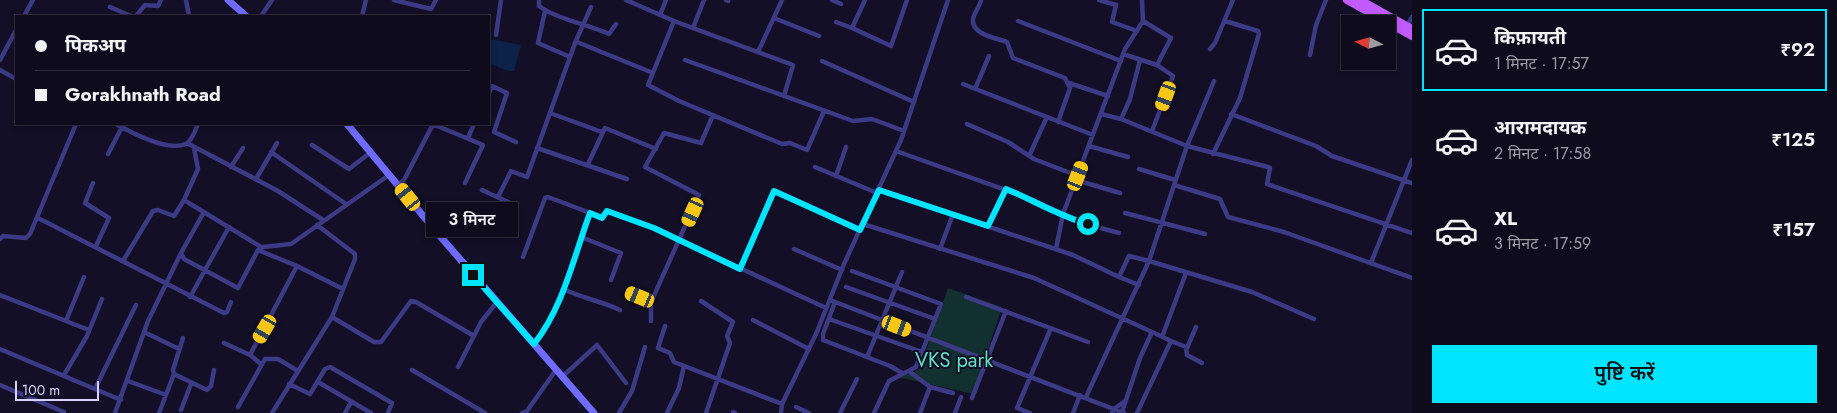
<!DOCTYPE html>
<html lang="hi">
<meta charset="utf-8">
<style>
body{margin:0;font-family:Jost,"Noto Sans Devanagari",sans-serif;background:#171425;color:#f1f3f6;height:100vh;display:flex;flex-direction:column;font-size:19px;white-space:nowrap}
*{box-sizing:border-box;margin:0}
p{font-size:16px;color:#9b9ba3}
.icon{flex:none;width:28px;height:28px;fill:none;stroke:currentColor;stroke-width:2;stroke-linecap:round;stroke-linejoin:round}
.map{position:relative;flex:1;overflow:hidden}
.drawer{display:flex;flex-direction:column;background:#0e0b1c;width:425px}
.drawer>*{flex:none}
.guide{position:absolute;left:15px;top:15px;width:475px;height:110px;border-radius:0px;box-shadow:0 2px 8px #0003,0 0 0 1px #2e2b3b;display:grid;align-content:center;height:110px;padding:0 20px;background:#0e0b1c}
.needle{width:32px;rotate:276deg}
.controls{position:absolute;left:1341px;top:15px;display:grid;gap:10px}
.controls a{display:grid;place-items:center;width:55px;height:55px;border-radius:0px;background:#0e0b1c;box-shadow:0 2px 8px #0003,0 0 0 1px #2e2b3b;font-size:25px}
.scale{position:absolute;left:15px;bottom:12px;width:84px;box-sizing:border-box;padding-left:5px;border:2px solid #d9d4ff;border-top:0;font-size:14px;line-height:18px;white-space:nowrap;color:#d9d4ff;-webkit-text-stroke:4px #130f26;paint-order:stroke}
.end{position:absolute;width:22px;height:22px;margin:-11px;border:6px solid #00e5ff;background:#111;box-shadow:0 0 0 2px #111}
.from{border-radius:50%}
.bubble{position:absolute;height:35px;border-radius:0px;background:#0e0b1c;box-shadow:0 2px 8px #0003,0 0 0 1px #2e2b3b;font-size:16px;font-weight:600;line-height:35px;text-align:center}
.car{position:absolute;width:15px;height:30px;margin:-15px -8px;border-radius:6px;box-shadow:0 0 4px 1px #0007;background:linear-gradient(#f5c518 24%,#345 0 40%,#f5c518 0 76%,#345 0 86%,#f5c518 0)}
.guide b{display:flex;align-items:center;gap:18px;height:48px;font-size:19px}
.guide b+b{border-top:1px solid #2e2b3b}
.guide i{width:12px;height:12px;background:#f1f3f6}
ul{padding:9px 0 0;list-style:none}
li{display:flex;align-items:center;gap:15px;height:82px;margin:0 10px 8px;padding:0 10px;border:2px solid transparent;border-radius:0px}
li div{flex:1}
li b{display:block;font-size:19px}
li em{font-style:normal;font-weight:600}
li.on{border-color:#00e5ff}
li>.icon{width:45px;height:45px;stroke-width:1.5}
.action{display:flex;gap:10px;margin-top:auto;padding:10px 20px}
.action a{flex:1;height:58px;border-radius:0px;background:#00e5ff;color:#111;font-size:20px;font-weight:600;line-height:58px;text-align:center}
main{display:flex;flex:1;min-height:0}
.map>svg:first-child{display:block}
.green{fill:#12302f}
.water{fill:#0c2248}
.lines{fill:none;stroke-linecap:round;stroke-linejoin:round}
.minor{stroke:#3d3a85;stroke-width:4.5}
.secondary{stroke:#6f6bff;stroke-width:7}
.primary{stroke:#c25bff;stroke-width:8}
.route{stroke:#00e5ff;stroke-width:6}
.labels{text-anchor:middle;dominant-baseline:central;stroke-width:4;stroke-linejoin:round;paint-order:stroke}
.park-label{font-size:20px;fill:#5fe0c0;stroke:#130f26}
</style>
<main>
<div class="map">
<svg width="1412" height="413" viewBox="0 0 1412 413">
<rect width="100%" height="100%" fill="#130f26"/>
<path class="green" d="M 948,288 L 1002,307 L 973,394 L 898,377 L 913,373 L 920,368 Z"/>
<path class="water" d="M 489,39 L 521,45 L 514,71 C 503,72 498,65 489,64 Z"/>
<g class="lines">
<path class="minor" d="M 186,0 L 189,16
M 394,0 L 431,9 L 436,0
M 539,0 L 539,6 C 559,20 587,24 609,34 L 616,24
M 626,0 L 674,21
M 726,0 L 728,1
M 832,0 L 841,4
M 981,0 C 980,6 974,13 973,19 C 971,35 997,38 1007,42 L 1013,58 L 1065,78 L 1070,88 L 1058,122
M 1099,0 L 1116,5 L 1112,22 L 1137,31
M 110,7 L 131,16
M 545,11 L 538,43 L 570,57
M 660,15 L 666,0
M 24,16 L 33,0
M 136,16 L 145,5 L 158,6 L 161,0
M 261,16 L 272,0
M 362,16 L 366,0
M 774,18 L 819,36
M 1018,21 L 1121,61
M 836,22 L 852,28 L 865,0
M 1407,26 L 1412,17
M 693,28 L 704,0
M 852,28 L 891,46 L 907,0
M 496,35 L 501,0
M 575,43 L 591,7
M 1210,49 L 1215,43 L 1233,0
M 758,52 L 782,0
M 1123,54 L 1157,65 L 1171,38 L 1143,21
M 1310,55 L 1316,25 L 1326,0
M 0,60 L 16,30
M 685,60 L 853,121 L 872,119 L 904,131
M 822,61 L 914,102
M 0,70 L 16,79
M 1069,83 L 1108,96
M 963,84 L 1093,135
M 975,89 L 989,56
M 489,93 L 492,86 L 507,93 L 494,132 L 516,142
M 784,96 L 793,65 L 674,21 L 648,85 L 679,101 L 782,144 L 790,143 L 807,150 L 824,111
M 550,113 L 602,132
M 1101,114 L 1121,119 L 1187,146 L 1214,81
M 1231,114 L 1316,146 L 1332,156 L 1412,183
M 1121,119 L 1130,99 L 1140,60
M 116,124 C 132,133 167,152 186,144 C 193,140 195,130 198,124
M 967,124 L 1008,142 L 1034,159 L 1078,176
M 1152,131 L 1173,76 L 1157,65
M 468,138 L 474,124
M 187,143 L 278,191 L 323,220
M 312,145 L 349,169 L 371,152
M 1089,146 L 1128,157
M 194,148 L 198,169 L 184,200 L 261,247
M 537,148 L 627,179
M 896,151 L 1031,199 L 1063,214 L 1056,249
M 271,152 L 346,204
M 108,154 L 122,127
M 1213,154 L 1240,98 L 1259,34 L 1258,31 L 1225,21
M 1029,156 L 1047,117
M 588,164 L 605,128 L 656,149
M 231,167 L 243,148
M 815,167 L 877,193
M 1139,169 L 1175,180
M 836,176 L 846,147
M 256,179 L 277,143
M 1076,180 L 1120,193
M 93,183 L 85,203 L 109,218 L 96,246
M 397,185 L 404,180 L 431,128 L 435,125 L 483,145 L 465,183
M 1174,185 L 1220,199 L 1228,217 L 1284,232 L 1412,278
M 482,190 L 510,203 L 497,235
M 879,190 L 1073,255 L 1119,277 L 1129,256 L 1149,261 L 1187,146 L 1268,167 L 1270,168 L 1267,184 L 1412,233
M 498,197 L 511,171 L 527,177 L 575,43 L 577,42 L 653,73
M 204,212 L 181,253 L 184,259 L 238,288 L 258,250 L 297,266 L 250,355 L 224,343
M 1125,213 L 1205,234
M 38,218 L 224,313 L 227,312 L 231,302
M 863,224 L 1034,278 L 1152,332 L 1140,358 L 1122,412
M 988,226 L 1005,189
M 1119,233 L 1072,220 L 1063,214 L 1125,49 L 1143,21 L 1142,0
M 581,237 L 621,253 L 611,280
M 0,239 L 3,236 L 26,238 L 30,234 L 76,124
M 794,249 L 842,270
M 940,249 L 953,214
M 258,250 L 263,247 L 291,244 L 389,175
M 523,257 L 545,198 L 548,197 L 601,217 L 607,211 L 654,228 L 826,308
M 123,261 L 153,211 L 158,210 L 174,216 L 184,200
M 1371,263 L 1412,160
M 297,266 L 343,289
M 740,269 L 774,191 L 860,230
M 852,271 L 941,304 L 916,367 L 889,381 L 874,413
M 1119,277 L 1139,285
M 846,287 L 935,319
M 563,289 C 582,298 601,301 620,310
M 631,293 L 652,300 L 699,195 L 645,167 L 664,133 L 701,143 L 713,115
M 0,295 L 66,321 L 84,277
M 190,297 L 229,227
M 966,297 L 1088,342
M 830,300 L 1124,413
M 701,301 L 733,322 L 727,336 L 730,343 L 706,413
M 835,302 L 823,334 L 823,340 L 890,366 L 902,373
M 332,317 L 374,342 L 381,342 L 411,301 L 416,302 L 474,336
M 829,319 L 922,352
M 753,320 L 809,349
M 66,321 L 89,330
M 651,321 L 651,301
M 665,326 L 658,348 L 670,353 L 674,362 L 782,404
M 144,332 L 179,349
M 1162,337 L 1186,273
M 1171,341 L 1186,347 L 1187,355 L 1202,363
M 534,344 C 563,308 574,256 589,213
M 1187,348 L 1196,327
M 0,349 L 121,400
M 250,355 L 261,364
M 867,357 L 902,272
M 458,367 L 481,322 L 497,302
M 412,370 L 485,413
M 910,372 L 930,387 L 920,413
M 174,374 L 207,390 L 211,386 L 214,370
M 64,375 L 87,336 L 102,299
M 562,377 L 597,345 L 626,383
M 128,381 L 166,395
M 318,382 L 371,413
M 289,384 L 310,394 L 325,369 L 330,367 L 392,403 L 388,413
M 0,385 L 64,412
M 930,387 L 953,393
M 95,389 L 136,305
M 1086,397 L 1149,261 L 1252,292 L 1314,319
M 972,398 L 1006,311
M 238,407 L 265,359 L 278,359 L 298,371
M 796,407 L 809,413
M 181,410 L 191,384
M 733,412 L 735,413
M 115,413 L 148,321 L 181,253
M 159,413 L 174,374 L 173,370 L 183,338
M 272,413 L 332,317 L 355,259 L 355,254 L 317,225
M 345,413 L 351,402
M 522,413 L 527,411 L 556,370
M 619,413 L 632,391 L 645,347
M 667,413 L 679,388 L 684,366
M 781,413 L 782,404 L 816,334 L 844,264 L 901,140 L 948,0
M 840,413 L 857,379
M 955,413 L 961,397
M 1030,413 L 1017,408 L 1051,328
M 1073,413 L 1080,395
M 1112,413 L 1114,409 L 1125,401
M 1137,413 L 1171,341 L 1152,332"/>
<path class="secondary" d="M 228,0 L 246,16
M 347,124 L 439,235 L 594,413"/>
<path class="primary" d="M 1347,0 L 1412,36
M 1360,0 L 1412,29"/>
</g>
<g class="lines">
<path class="route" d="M 473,275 L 534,344 C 563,308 574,256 590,213 L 602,218 L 607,211 L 654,228 L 740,269 L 774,191 L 860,230 L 879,190 L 988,226 L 1006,189 C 1033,200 1059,216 1088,224"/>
</g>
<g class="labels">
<g class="park-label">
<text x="954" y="360">VKS park</text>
</g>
</g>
</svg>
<div class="controls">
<a><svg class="needle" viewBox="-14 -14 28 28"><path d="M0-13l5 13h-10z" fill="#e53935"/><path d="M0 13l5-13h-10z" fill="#9b9ba3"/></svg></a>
</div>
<div class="scale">100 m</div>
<i class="end from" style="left:1088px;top:224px"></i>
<i class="end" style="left:473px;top:275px"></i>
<div class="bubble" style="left:426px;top:202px;width:92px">3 मिनट</div>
<i class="car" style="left:1166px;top:96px;rotate:200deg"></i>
<i class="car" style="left:1078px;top:176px;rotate:21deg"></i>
<i class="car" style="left:408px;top:197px;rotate:321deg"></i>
<i class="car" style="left:693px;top:212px;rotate:204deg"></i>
<i class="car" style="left:640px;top:297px;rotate:292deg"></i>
<i class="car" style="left:897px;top:326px;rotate:111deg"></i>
<i class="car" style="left:265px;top:329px;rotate:210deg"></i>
<div class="guide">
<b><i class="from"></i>पिकअप</b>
<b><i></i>Gorakhnath Road</b>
</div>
</div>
<section class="drawer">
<ul>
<li class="on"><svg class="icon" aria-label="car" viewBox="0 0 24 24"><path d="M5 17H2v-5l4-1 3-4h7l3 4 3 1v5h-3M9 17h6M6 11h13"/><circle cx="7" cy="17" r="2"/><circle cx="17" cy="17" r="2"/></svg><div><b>किफ़ायती</b><p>1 मिनट · 17:57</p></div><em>₹92</em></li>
<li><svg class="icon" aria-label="car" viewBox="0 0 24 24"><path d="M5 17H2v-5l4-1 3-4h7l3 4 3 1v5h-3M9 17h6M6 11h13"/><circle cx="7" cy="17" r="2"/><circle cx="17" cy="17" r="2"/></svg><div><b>आरामदायक</b><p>2 मिनट · 17:58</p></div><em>₹125</em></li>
<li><svg class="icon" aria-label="car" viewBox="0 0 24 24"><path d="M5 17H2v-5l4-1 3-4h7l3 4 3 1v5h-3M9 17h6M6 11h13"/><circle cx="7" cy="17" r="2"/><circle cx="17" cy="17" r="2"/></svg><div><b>XL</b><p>3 मिनट · 17:59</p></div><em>₹157</em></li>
</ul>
<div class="action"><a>पुष्टि करें</a></div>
</section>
</main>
